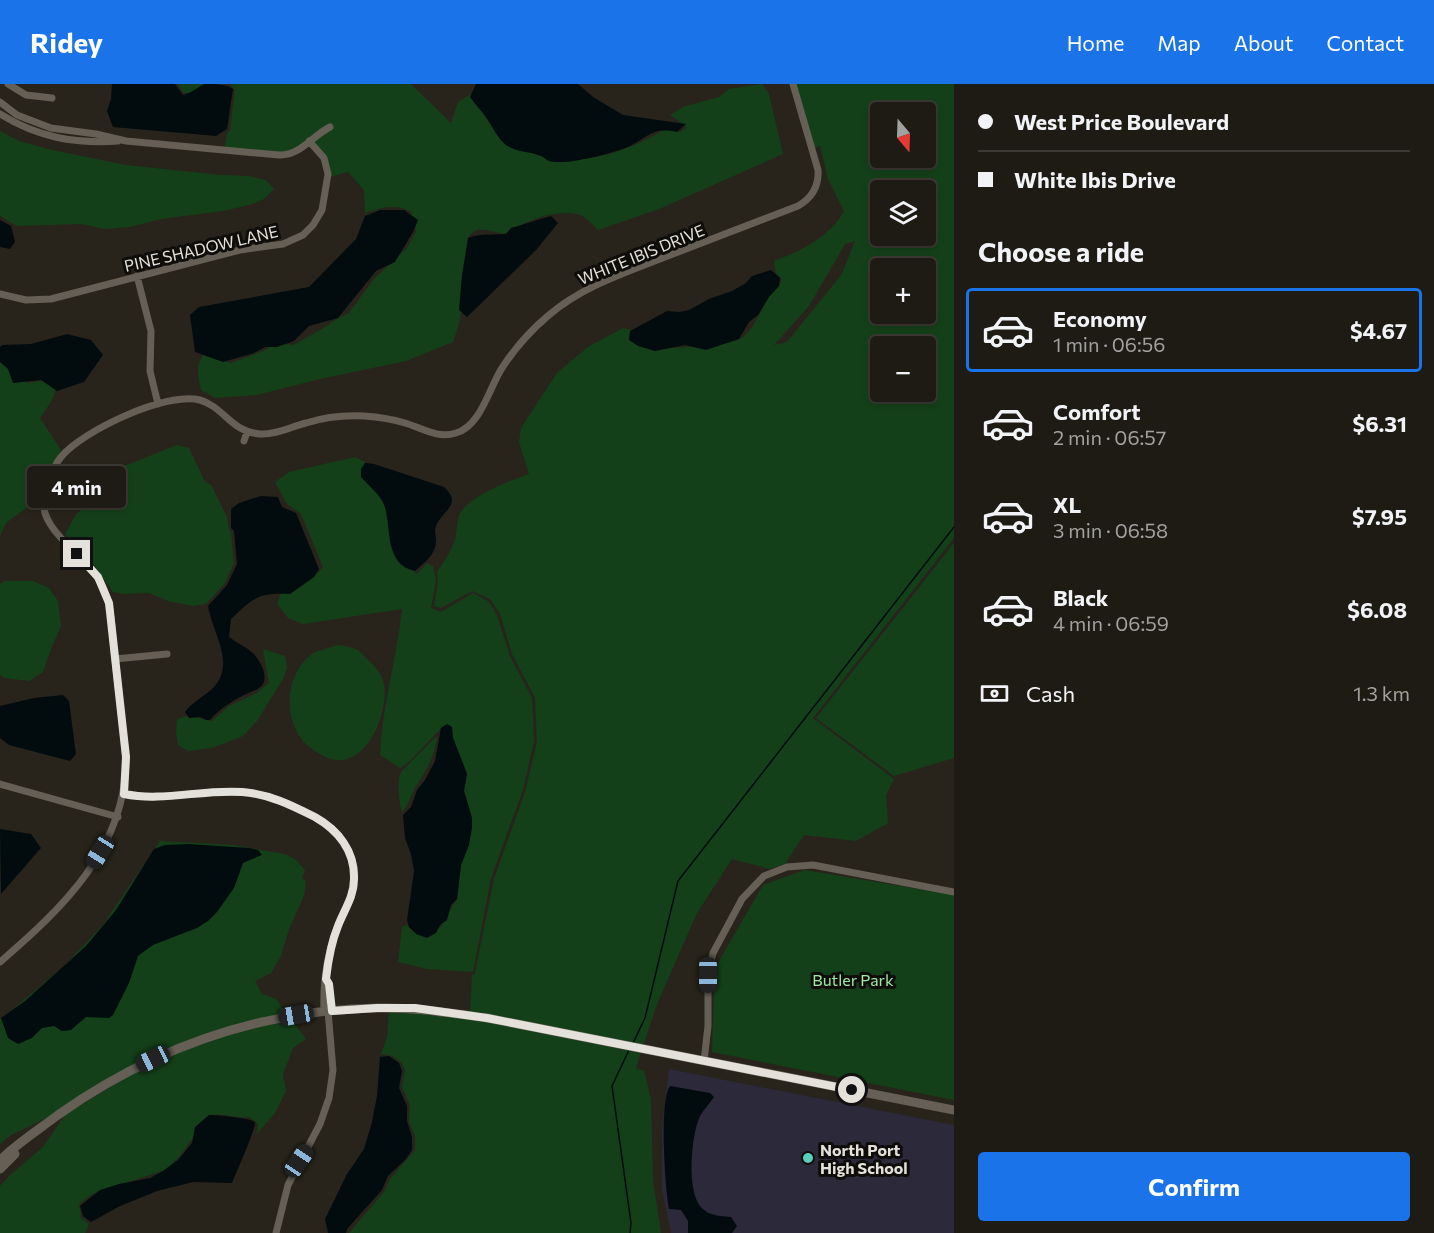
<!DOCTYPE html>
<meta charset="utf-8">
<style>
body{margin:0;font-family:Commissioner,sans-serif;background:#26241d;color:#f1f3f6;height:100vh;display:flex;flex-direction:column;font-size:22px;white-space:nowrap}
*{box-sizing:border-box;margin:0}
p{font-size:20px;color:#a1a1a0}
.icon{flex:none;width:33px;height:33px;fill:none;stroke:currentColor;stroke-width:2;stroke-linecap:round;stroke-linejoin:round}
.map{position:relative;flex:1;overflow:hidden}
.details{display:flex;flex-direction:column;background:#1e1b14;width:480px}
.details>*{flex:none}
.hud{display:grid;align-content:center;height:132px;padding:0 24px;background:#1e1b14}
.needle{width:39px;rotate:161deg}
.controls{position:absolute;left:870px;top:18px;display:grid;gap:12px}
.controls a{display:grid;place-items:center;width:66px;height:66px;border-radius:6px;background:#1e1b14;box-shadow:0 3px 9px #0003,0 0 0 2px #3c3934;font-size:30px}
.end{position:absolute;width:27px;height:27px;margin:-14px;border:8px solid #e4e1db;background:#111;box-shadow:0 0 0 3px #111}
.from{border-radius:50%}
.bubble{position:absolute;height:42px;border-radius:6px;background:#1e1b14;box-shadow:0 3px 9px #0003,0 0 0 2px #3c3934;font-size:20px;font-weight:700;line-height:42px;text-align:center}
.car{position:absolute;width:18px;height:36px;margin:-18px -9px;border-radius:8px;box-shadow:0 0 4px 2px #0007;background:linear-gradient(#222 24%,#8ab4d8 0 40%,#222 0 76%,#8ab4d8 0 86%,#222 0)}
.hud b{display:flex;align-items:center;gap:21px;height:57px;font-size:22px}
.hud b+b{border-top:2px solid #3c3934}
.hud i{width:15px;height:15px;background:#f1f3f6}
ul{padding:0;list-style:none}
li{display:flex;align-items:center;gap:18px;height:84px;margin:0 12px 9px;padding:0 12px;border:3px solid transparent;border-radius:6px}
li div{flex:1}
li b{display:block;font-size:22px}
li em{font-style:normal;font-weight:700}
li.current{border-color:#1a73e8}
li>.icon{width:54px;height:54px;stroke-width:1.5}
h2{padding:0 24px;font-size:27px;line-height:72px}
.pay{display:flex;align-items:center;gap:15px;height:66px;padding:0 24px;font-size:22px}
.pay p{margin-inline-start:auto}
.cta{display:flex;gap:12px;margin-top:auto;padding:12px 24px}
.cta a{flex:1;height:69px;border-radius:6px;background:#1a73e8;color:#fff;font-size:24px;font-weight:700;line-height:69px;text-align:center}
header{display:flex;align-items:center;gap:36px;box-sizing:border-box;height:84px;padding:0 30px;background:#1a73e8;color:#fff}
header strong{font-size:28px}
nav{display:flex;gap:33px;margin-inline-start:auto;font-size:21px}
main{display:flex;flex:1;min-height:0}
.map>svg:first-child{display:block}
.education{fill:#2b293a}
.green{fill:#144019;fill-rule:evenodd}
.water{fill:#020c0e}
.lines{fill:none;stroke-linecap:round;stroke-linejoin:round}
.stream{stroke:#020c0e;stroke-width:1.5}
.minor{stroke:#655f56;stroke-width:7}
.tertiary{stroke:#655f56;stroke-width:9}
.route{stroke:#e4e1db;stroke-width:8}
.poi-dot{fill:#5acebd;stroke:#0f0d0a;stroke-width:2}
.labels{text-anchor:middle;dominant-baseline:central;stroke-width:6;stroke-linejoin:round;paint-order:stroke}
.street-label{font-size:16px;fill:#e4e1db;stroke:#0f0d0a}
.park-label{font-size:16px;fill:#9ceaa0;stroke:#0f0d0a}
.poi-label{font-size:16px;font-weight:bold;fill:#e4e1db;stroke:#0f0d0a;text-anchor:start}
</style>
<header>
<strong>Ridey</strong>
<nav><a>Home</a><a>Map</a><a>About</a><a>Contact</a></nav>
</header>
<main>
<div class="map">
<svg width="954" height="1149" viewBox="0 0 954 1149">
<rect width="100%" height="100%" fill="#28241b"/>
<path class="education" d="M 669,985 L 954,1041 L 954,1149 L 671,1149 L 662,1105 L 662,1043 Z"/>
<path class="green" d="M 178,0 L 213,0 L 194,11 L 183,8 Z
M 230,0 L 411,0 L 451,39 L 458,18 L 473,9 C 479,20 485,36 494,45 C 544,94 613,77 667,44 L 680,48 L 686,44 L 685,41 L 670,31 L 683,23 L 719,13 L 729,5 L 762,0 L 769,10 L 783,70 L 659,125 L 598,146 C 593,141 586,133 580,131 C 564,125 533,133 520,142 C 517,144 515,147 512,148 C 496,154 481,136 468,153 C 466,189 466,224 453,258 L 406,277 L 320,295 L 257,311 L 215,314 L 201,306 C 198,293 195,283 203,271 L 231,279 L 266,266 L 273,259 L 293,261 L 322,245 L 340,233 L 348,230 L 374,195 L 407,164 L 416,148 L 415,137 L 411,131 L 413,129 C 398,119 381,123 365,129 L 364,106 L 348,88 L 327,94 L 326,83 L 311,57 L 282,71 L 249,72 L 224,68 L 227,49 L 230,46 L 235,6 Z
M 791,0 L 954,0 L 954,454 L 813,634 L 894,695 L 886,711 L 888,739 L 856,757 L 804,751 L 785,780 L 770,785 L 732,775 L 697,829 L 657,920 L 643,962 L 470,928 L 472,891 L 475,889 L 494,795 L 525,708 L 537,658 L 535,614 L 512,570 L 500,530 L 490,515 L 472,507 L 441,524 L 434,522 L 438,498 L 437,488 C 445,476 453,465 456,451 C 457,445 457,438 459,432 C 466,413 511,396 529,390 L 519,358 L 521,344 L 557,289 L 588,263 L 623,244 L 632,246 L 663,265 C 683,262 728,264 743,253 C 752,247 761,227 766,218 C 770,208 779,206 782,195 L 776,189 L 774,177 C 801,167 830,153 844,127 L 828,95 L 820,62 L 809,66 ZM 880,28 L 926,28 L 926,74 L 880,74 ZM 880,106 L 926,106 L 926,152 L 880,152 ZM 855,157 L 842,190 L 787,258 L 774,261 L 809,222 L 845,160 ZM 880,184 L 926,184 L 926,230 L 880,230 ZM 880,262 L 926,262 L 926,308 L 880,308 Z
M 0,47 L 19,57 L 52,66 L 126,81 L 221,91 L 249,92 L 266,96 L 274,105 L 264,115 L 249,121 L 223,127 L 161,135 L 130,143 L 105,145 L 81,140 L 17,142 L 0,132 Z
M 0,275 L 27,299 L 48,296 L 56,306 L 52,316 L 40,334 L 61,366 L 55,382 L 38,415 L 6,439 L 0,452 Z
M 177,361 L 189,364 L 205,398 L 211,401 L 227,433 L 229,445 L 231,448 L 234,479 L 225,499 L 206,520 L 193,522 L 168,517 L 149,509 L 124,510 L 113,508 L 91,477 L 65,450 L 77,429 L 91,420 L 110,391 L 127,381 Z
M 355,373 L 365,378 L 364,388 L 386,424 L 408,481 L 417,490 L 427,479 L 433,482 L 436,497 L 431,524 L 441,528 L 473,509 L 489,518 L 497,531 L 510,572 L 532,614 L 534,657 L 523,706 L 491,794 L 473,888 L 427,885 L 398,878 L 402,843 L 408,841 L 410,845 L 439,845 L 457,815 L 461,781 L 469,761 L 472,734 L 464,706 L 467,689 L 453,654 L 452,643 L 443,642 L 411,676 L 400,684 L 380,671 C 382,622 397,574 402,525 L 303,540 L 288,534 L 277,520 L 282,507 C 299,505 312,497 323,483 L 301,430 L 287,420 L 275,398 L 289,388 Z
M 954,459 L 954,674 L 894,692 L 816,634 Z
M 5,497 L 33,497 L 49,504 L 58,517 L 61,542 L 52,562 L 43,588 L 29,597 L 5,594 L 0,591 L 0,500 Z
M 338,561 C 344,562 350,563 356,565 C 360,567 363,571 366,574 C 373,580 382,590 384,600 C 389,634 361,696 320,670 C 310,664 303,659 297,648 C 284,623 288,588 312,570 C 319,566 330,564 338,561 Z
M 263,565 L 285,572 L 287,584 L 283,595 L 257,637 L 243,652 L 212,664 L 188,667 L 178,661 L 176,648 L 177,635 L 188,632 L 212,637 L 229,622 L 257,609 L 269,599 Z
M 437,652 C 435,672 426,687 415,704 C 410,712 409,721 402,728 C 399,718 397,700 400,690 C 401,687 432,657 437,652 Z
M 160,757 L 233,761 L 285,770 L 296,776 L 305,786 L 302,794 L 306,797 L 304,812 L 289,845 L 281,872 L 271,889 L 255,897 L 262,910 L 276,915 L 286,929 L 224,944 L 165,966 L 51,1032 L 11,1051 L 0,1060 L 0,936 L 63,883 L 102,842 Z
M 805,786 L 954,811 L 954,1016 L 712,968 L 715,884 L 763,801 Z
M 389,927 C 474,930 558,951 641,968 L 636,985 L 644,986 L 651,1015 L 653,1097 L 661,1149 L 349,1149 L 384,1108 L 390,1095 L 415,1066 L 415,1052 L 409,1037 L 410,1021 L 402,1003 L 405,986 L 402,979 L 393,972 L 381,970 L 387,953 Z
M 291,935 L 306,955 L 293,964 L 283,990 L 286,1007 L 275,1029 L 257,1050 L 258,1040 L 250,1033 C 235,1035 226,1029 210,1031 L 179,1073 L 165,1086 L 92,1110 L 79,1120 L 81,1134 L 89,1140 L 85,1149 L 0,1149 L 0,1102 L 10,1091 L 43,1063 L 65,1031 L 140,985 L 206,957 Z"/>
<path class="water" d="M 112,0 L 175,0 L 183,11 C 194,8 197,3 205,0 C 214,0 226,0 233,5 L 227,45 L 216,52 L 113,43 L 107,27 L 111,15 Z
M 476,0 L 578,0 L 593,13 L 623,31 L 686,40 L 677,48 C 652,43 650,52 630,62 C 615,69 565,82 549,77 C 546,76 544,73 541,72 C 529,67 517,69 506,61 C 498,54 495,48 490,39 C 485,30 476,22 470,13 Z
M 380,126 L 404,126 L 418,136 L 413,148 L 395,178 L 376,187 L 338,234 L 309,242 L 294,257 L 277,263 L 265,263 L 254,269 L 223,278 L 195,268 L 190,231 L 199,223 L 309,203 L 356,155 L 365,132 Z
M 551,132 L 558,139 L 536,166 L 467,233 L 459,226 L 462,191 L 468,154 C 481,149 492,151 506,150 L 511,144 Z
M 0,136 L 11,142 L 15,158 L 10,165 L 0,163 Z
M 771,186 L 780,194 L 779,202 L 769,213 L 758,231 L 749,238 L 739,255 L 706,266 L 685,261 L 655,267 L 638,262 L 629,256 L 630,247 L 667,227 L 679,228 L 689,226 L 709,215 L 732,207 L 746,199 L 752,192 Z
M 67,250 L 91,256 L 103,271 L 84,298 L 57,307 L 41,296 L 13,299 L 8,285 L 0,278 L 0,263 L 2,261 L 31,260 Z
M 365,379 L 374,380 L 444,403 C 463,421 443,425 436,442 C 434,447 436,451 436,456 C 436,471 425,478 415,487 C 382,480 393,440 383,418 C 378,409 368,401 361,393 L 361,385 Z
M 261,412 L 278,413 L 282,423 L 296,429 L 319,485 L 314,493 L 290,510 C 258,509 254,513 231,535 L 229,553 C 237,559 246,563 253,569 C 257,573 261,580 263,585 C 269,604 257,605 244,611 C 232,617 218,626 210,636 L 206,636 L 200,633 L 189,634 L 185,628 C 190,620 206,611 214,603 C 236,578 212,549 208,522 L 227,501 L 237,480 L 234,447 L 231,444 L 231,425 L 239,419 Z
M 63,611 L 69,617 L 76,670 L 70,677 L 9,661 L 0,654 L 0,622 L 34,614 Z
M 447,640 L 452,643 L 453,654 L 467,690 L 464,707 L 472,734 L 472,744 L 469,761 L 461,781 L 457,815 L 451,821 L 447,836 L 440,841 L 436,849 L 427,854 L 416,850 L 409,843 L 407,836 L 414,787 L 411,770 L 405,754 L 403,731 L 411,723 L 417,706 L 425,696 L 435,677 L 441,644 Z
M 0,745 L 31,750 L 41,764 L 1,810 Z
M 189,760 L 249,764 L 258,766 L 262,771 L 243,779 L 234,804 L 217,828 L 208,837 L 197,844 L 153,861 L 138,872 L 129,899 L 113,931 L 109,934 L 86,933 L 71,946 L 62,947 L 54,942 L 42,944 L 32,954 L 18,960 L 8,954 L 1,934 L 25,917 L 86,862 L 116,826 L 154,765 L 165,761 Z
M 389,972 L 399,979 L 402,987 L 399,1004 L 407,1022 L 407,1037 L 412,1053 L 412,1066 L 406,1075 L 388,1092 L 382,1106 L 347,1145 L 346,1149 L 328,1149 L 325,1135 L 347,1090 L 364,1065 L 372,1038 L 377,1012 L 380,973 Z
M 670,1002 L 710,1009 L 714,1013 C 710,1019 704,1025 700,1032 C 691,1051 685,1112 704,1126 C 711,1132 722,1132 731,1133 L 737,1142 L 732,1149 L 688,1149 L 688,1137 L 681,1126 L 669,1125 C 665,1104 659,1017 670,1002 Z
M 209,1031 C 218,1031 249,1034 255,1038 C 256,1045 236,1089 232,1099 L 193,1098 L 157,1107 L 120,1122 L 91,1138 L 83,1132 L 80,1122 L 100,1106 L 119,1100 L 150,1094 L 163,1087 L 178,1076 L 192,1059 L 195,1043 Z"/>
<g class="lines">
<path class="stream" d="M 633,959 L 645,934 L 678,797 L 954,443
M 629,966 L 612,1002 L 631,1139 L 630,1149"/>
<path class="minor" d="M 8,0 L 26,11 L 52,14
M 0,18 L 17,31 L 51,44 L 96,50 L 126,57 L 279,71 C 300,72 312,52 330,43
M 0,30 C 37,53 74,60 118,57
M 137,192 L 151,247 L 150,287 L 158,320
M 0,210 L 26,216 L 51,215 L 240,166 L 283,160 L 303,151 L 313,141 L 322,126 L 328,90 L 324,74 L 309,57
M 244,357 L 247,348
M 115,575 L 167,570
M 0,700 L 118,733
M 124,710 C 163,718 203,705 242,708 C 264,709 284,717 303,727 C 334,743 357,761 354,800 C 353,816 343,828 338,842 C 327,869 323,899 324,927
M 0,878 C 63,824 127,763 126,673 C 122,638 118,602 114,567 C 112,546 112,522 103,503 C 91,477 45,449 44,423 C 44,409 52,384 61,373 C 82,347 167,307 200,316 C 224,323 231,348 260,350 C 276,351 290,343 306,339 C 325,333 345,331 364,332 C 378,333 392,335 405,339 C 422,344 437,355 456,349 C 481,342 489,304 502,284 C 515,264 531,246 549,231 C 583,202 625,189 665,173 C 710,156 754,139 798,122 C 812,114 819,102 818,86 L 793,0
M 326,895 L 329,900 L 332,926
M 704,977 L 708,942 L 708,891 L 713,869 L 742,815 L 764,792 L 787,783 L 813,781 L 954,808
M 276,1149 L 288,1101 L 320,1040 L 329,1014 L 333,986 L 328,927"/>
<path class="tertiary" d="M 0,1076 C 18,1059 38,1046 58,1031 C 153,964 261,926 378,924 C 414,923 450,929 487,934 L 954,1026
M 0,1085 L 15,1070"/>
</g>
<g class="lines">
<path class="route" d="M 77,470 L 98,493 L 109,519 L 126,673 L 124,710 C 163,718 202,705 242,708 C 269,710 291,721 315,733 C 338,746 355,767 354,795 C 354,813 344,826 338,842 C 331,859 328,877 326,895 L 329,900 L 332,927 L 377,924 L 415,924 L 487,934 L 852,1006"/>
</g>
<circle class="poi-dot" cx="808" cy="1074" r="6"/>
<g class="labels">
<g class="street-label">
<text transform="translate(201 164) rotate(-13)">PINE SHADOW LANE</text>
<text transform="translate(641 170) rotate(-22)">WHITE IBIS DRIVE</text>
</g>
<g class="park-label">
<text x="853" y="895">Butler Park</text>
</g>
<g class="poi-label">
<text x="820" y="1065">North Port<tspan x="820" dy="18">High School</tspan></text>
</g>
</g>
</svg>
<div class="controls">
<a><svg class="needle" viewBox="-14 -14 28 28"><path d="M0-13l5 13h-10z" fill="#e53935"/><path d="M0 13l5-13h-10z" fill="#a1a1a0"/></svg></a>
<a><svg class="icon" aria-label="layers" viewBox="0 0 24 24"><path d="M12 4l9 5-9 5-9-5zM3 14l9 5 9-5"/></svg></a>
<a>+</a>
<a>−</a>
</div>
<i class="end from" style="left:852px;top:1006px"></i>
<i class="end" style="left:77px;top:470px"></i>
<div class="bubble" style="left:27px;top:382px;width:99px">4 min</div>
<i class="car" style="left:100px;top:768px;rotate:212deg"></i>
<i class="car" style="left:708px;top:891px;rotate:180deg"></i>
<i class="car" style="left:296px;top:931px;rotate:260deg"></i>
<i class="car" style="left:153px;top:975px;rotate:245deg"></i>
<i class="car" style="left:299px;top:1077px;rotate:34deg"></i>
</div>
<section class="details">
<div class="hud">
<b><i class="from"></i>West Price Boulevard</b>
<b><i></i>White Ibis Drive</b>
</div>
<h2>Choose a ride</h2>
<ul>
<li class="current"><svg class="icon" aria-label="car" viewBox="0 0 24 24"><path d="M5 17H2v-5l4-1 3-4h7l3 4 3 1v5h-3M9 17h6M6 11h13"/><circle cx="7" cy="17" r="2"/><circle cx="17" cy="17" r="2"/></svg><div><b>Economy</b><p>1 min · 06:56</p></div><em>$4.67</em></li>
<li><svg class="icon" aria-label="car" viewBox="0 0 24 24"><path d="M5 17H2v-5l4-1 3-4h7l3 4 3 1v5h-3M9 17h6M6 11h13"/><circle cx="7" cy="17" r="2"/><circle cx="17" cy="17" r="2"/></svg><div><b>Comfort</b><p>2 min · 06:57</p></div><em>$6.31</em></li>
<li><svg class="icon" aria-label="car" viewBox="0 0 24 24"><path d="M5 17H2v-5l4-1 3-4h7l3 4 3 1v5h-3M9 17h6M6 11h13"/><circle cx="7" cy="17" r="2"/><circle cx="17" cy="17" r="2"/></svg><div><b>XL</b><p>3 min · 06:58</p></div><em>$7.95</em></li>
<li><svg class="icon" aria-label="car" viewBox="0 0 24 24"><path d="M5 17H2v-5l4-1 3-4h7l3 4 3 1v5h-3M9 17h6M6 11h13"/><circle cx="7" cy="17" r="2"/><circle cx="17" cy="17" r="2"/></svg><div><b>Black</b><p>4 min · 06:59</p></div><em>$6.08</em></li>
</ul>
<div class="pay"><svg class="icon" aria-label="cash" viewBox="0 0 24 24"><path d="M3 7h18v10H3z"/><circle cx="12" cy="12" r="2"/></svg>Cash<p>1.3 km</p></div>
<div class="cta"><a>Confirm</a></div>
</section>
</main>
